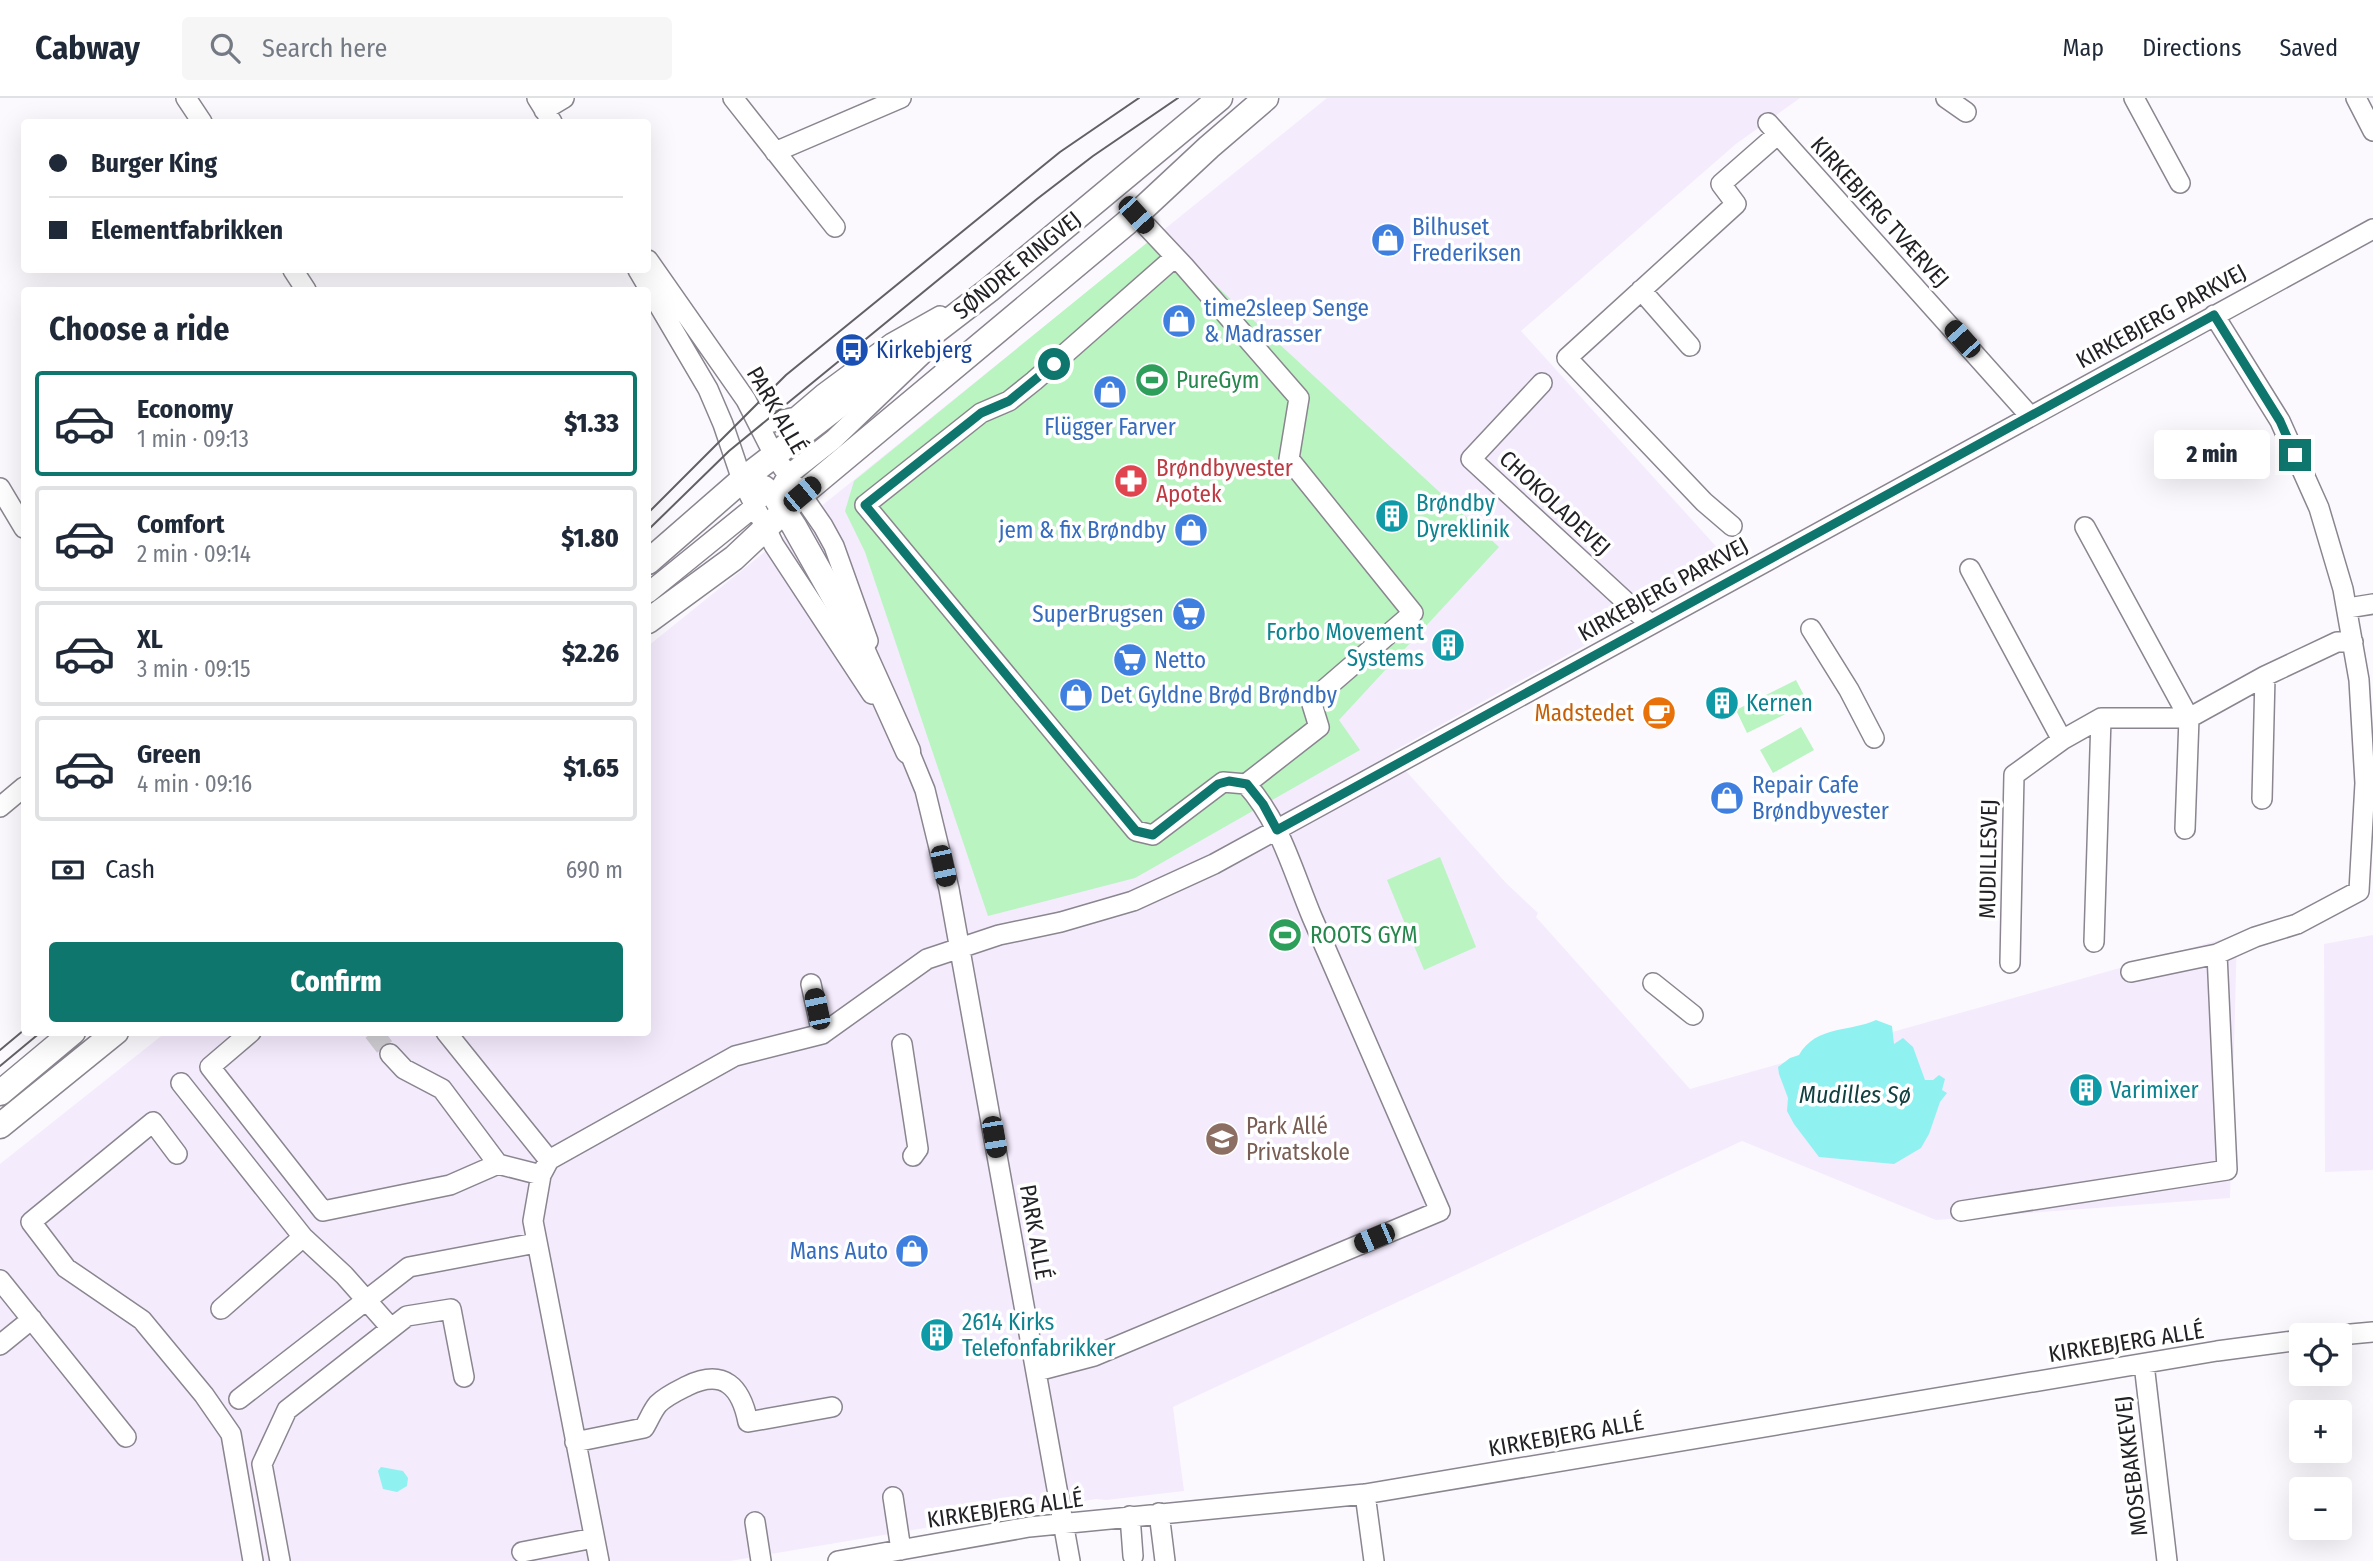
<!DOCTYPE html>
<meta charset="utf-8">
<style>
body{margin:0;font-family:"Fira Sans Condensed",sans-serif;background:#f6f6f7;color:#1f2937;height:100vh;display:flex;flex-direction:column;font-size:26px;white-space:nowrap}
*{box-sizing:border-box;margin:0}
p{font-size:23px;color:#747a83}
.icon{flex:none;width:38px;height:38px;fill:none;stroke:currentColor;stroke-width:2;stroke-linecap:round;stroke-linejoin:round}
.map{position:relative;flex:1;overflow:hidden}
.sheet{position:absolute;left:21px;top:189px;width:630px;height:749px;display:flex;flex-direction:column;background:#fff;border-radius:7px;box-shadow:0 7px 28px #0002}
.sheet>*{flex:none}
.top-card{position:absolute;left:21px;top:21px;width:630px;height:154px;border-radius:7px;box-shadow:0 7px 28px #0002;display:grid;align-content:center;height:154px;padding:0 28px;background:#fff}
.buttons{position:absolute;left:2289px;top:1225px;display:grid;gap:14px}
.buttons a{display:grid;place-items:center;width:63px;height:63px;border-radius:7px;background:#fff;box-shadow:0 7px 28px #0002;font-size:35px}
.end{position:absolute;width:32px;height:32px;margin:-16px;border:9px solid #0f766e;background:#fff;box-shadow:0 0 0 4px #fff}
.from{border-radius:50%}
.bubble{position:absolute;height:49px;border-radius:7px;background:#fff;box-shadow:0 7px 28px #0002;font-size:23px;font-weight:800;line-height:49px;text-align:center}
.car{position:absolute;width:21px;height:42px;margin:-21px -10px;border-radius:9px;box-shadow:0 0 5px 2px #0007;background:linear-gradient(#222 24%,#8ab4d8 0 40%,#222 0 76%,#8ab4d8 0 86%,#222 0)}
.top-card b{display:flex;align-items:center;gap:24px;height:66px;font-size:26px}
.top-card b+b{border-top:2px solid #e0e1e3}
.top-card i{width:18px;height:18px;background:#1f2937}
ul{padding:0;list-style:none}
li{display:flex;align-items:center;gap:21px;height:105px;margin:0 14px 10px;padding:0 14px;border:4px solid #e0e1e3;border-radius:7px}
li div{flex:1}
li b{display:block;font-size:26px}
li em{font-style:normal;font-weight:800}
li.selected{border-color:#0f766e}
li>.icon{width:63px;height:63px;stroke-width:1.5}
h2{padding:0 28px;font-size:32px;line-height:84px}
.pay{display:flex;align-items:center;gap:18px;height:77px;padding:0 28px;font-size:26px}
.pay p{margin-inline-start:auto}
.action{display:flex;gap:14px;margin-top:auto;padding:14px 28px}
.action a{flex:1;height:80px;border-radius:7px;background:#0f766e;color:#fff;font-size:28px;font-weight:800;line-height:80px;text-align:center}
header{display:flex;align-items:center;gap:42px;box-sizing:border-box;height:98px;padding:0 35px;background:#fff;border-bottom:2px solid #e0e1e3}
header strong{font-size:33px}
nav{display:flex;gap:38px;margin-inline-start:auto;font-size:24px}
.search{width:490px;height:63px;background:#f6f6f7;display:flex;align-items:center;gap:18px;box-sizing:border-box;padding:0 24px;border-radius:7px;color:#747a83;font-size:26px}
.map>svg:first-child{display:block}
.built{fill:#f4ebfd}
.green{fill:#b9f4c1}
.water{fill:#90f1f1}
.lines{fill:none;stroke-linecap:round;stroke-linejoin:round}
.minor-tunnel{stroke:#d0ced3;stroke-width:19;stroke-dasharray:19 10;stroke-linecap:butt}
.minor-casing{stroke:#8a858f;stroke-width:22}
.major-casing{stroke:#8a858f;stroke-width:27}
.minor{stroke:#fff;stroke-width:19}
.major{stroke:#fff;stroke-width:24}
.tram{stroke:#626064;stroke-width:2}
.route{stroke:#0f766e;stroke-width:9}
.labels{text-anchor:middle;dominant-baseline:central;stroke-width:7;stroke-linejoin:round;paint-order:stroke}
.street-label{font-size:23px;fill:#232125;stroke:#fff}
.shop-label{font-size:23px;fill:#366cbe;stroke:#fff;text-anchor:start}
.transit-label{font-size:23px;fill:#164399;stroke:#fff;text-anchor:start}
.leisure-label{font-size:23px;fill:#27864d;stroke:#fff;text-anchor:start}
.health-label{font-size:23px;fill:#be3a42;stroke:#fff;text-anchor:start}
.culture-label{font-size:23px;fill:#0d838f;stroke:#fff;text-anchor:start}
.food-label{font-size:23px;fill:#c56008;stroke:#fff;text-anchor:end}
.education-label{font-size:23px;fill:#785e54;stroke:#fff;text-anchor:start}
.water-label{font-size:24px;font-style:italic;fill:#124040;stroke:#fff}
</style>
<header>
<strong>Cabway</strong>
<div class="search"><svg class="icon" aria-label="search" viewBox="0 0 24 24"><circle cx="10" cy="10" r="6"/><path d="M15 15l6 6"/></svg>Search here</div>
<nav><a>Map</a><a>Directions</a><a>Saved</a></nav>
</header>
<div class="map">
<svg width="2373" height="1463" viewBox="0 0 2373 1463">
<rect width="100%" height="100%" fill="#fbf9fe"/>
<path class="built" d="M 1327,0 L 1800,0 L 1736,46 L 1521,233 L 1732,466 L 1390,655 L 1506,785 L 1538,815 L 1536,819 L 1690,991 L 2237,837 L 2230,1100 L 1936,1122 L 1742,1043 L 1173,1309 L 1184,1393 L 1106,1402 L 1096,1401 L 730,1463 L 0,1463 L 0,1066 L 165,935 L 648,934 L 648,548 Z
M 2373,837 L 2373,1072 L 2325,1074 L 2324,846 Z"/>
<path class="green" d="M 1159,135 L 1499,449 L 1339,622 L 1360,652 L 1135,780 L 988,818 L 865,454 L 845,413 L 854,383 Z
M 1796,582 L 1808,605 L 1747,635 L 1736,612 Z
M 1801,629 L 1814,652 L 1773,675 L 1760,652 Z
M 1440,759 L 1476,849 L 1424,872 L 1387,782 Z"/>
<path class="water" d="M 1876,922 L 1892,928 L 1894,946 L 1903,940 L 1913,949 L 1925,982 L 1933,982 L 1939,977 L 1945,981 L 1942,992 L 1947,995 L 1940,1004 L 1929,1036 L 1921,1050 L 1894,1066 L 1819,1059 L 1794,1026 L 1787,1013 L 1788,1000 L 1779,976 L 1778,969 L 1790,960 L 1799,957 C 1816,927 1851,934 1876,922 Z
M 381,1369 L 403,1373 L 408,1380 L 407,1388 L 397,1394 L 383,1391 L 378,1373 Z"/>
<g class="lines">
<path class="minor-tunnel" d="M 373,934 L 390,956"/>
<g class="minor-casing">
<path id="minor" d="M 186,0 L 202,24
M 537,0 L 552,24
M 733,0 L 835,129
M 1946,0 L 1966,14
M 2134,0 L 2180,85
M 2356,0 L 2373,33
M 544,12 L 564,0
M 1768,25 L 2030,318
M 775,54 L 901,0
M 1136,117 L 1184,168 L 1299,300 L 1289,361 L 1413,515 L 1311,603 L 1319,629 L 1246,686
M 648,162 L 746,302 L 774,357 L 823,428 L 834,448 L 868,543
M 293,172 L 306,192
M 638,172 L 708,291 L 723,326 L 742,382 L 774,447 L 872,596
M 1641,192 L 1690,248
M 1542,285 L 1471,361 L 1650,526
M 752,313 L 773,324 L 796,319 L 823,296 L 892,245 L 940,218
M 782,387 L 787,378 L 833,342 L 926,253
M 0,390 L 24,430
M 1732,428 L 1704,404 L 1567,260 L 1736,106 L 1721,86 L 1778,36
M 2085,429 L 2189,620 L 2185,731
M 1970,471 L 2062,642
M 648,495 L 754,409 L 759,401
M 2348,510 L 2373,506
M 1811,531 L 1849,592 L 1874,640
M 904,641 L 925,692 L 949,791 L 1070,1463
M 2262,701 L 2265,578
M 0,709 L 24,689
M 2094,844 L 2101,620
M 2010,865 L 2014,677 L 2062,642 L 2101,620 L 2189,620 L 2265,578 L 2337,544 L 2353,544
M 2131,874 L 2217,856
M 1653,885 L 1693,917
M 811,886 L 822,936
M 251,934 L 210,969 L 323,1113 L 450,1087 L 498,1066 L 442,991 L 404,971 L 390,956
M 446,934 L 549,1062
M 902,946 L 918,1051 L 913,1058
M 181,985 L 303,1139 L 344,1177 L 391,1230
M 177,1056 L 153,1024 L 31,1124 L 66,1170 L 142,1222 L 204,1297 L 231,1336 L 253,1463
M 498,1066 L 541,1077
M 1961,1113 L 2227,1072 L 2217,856 L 2255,839 L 2297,826 L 2359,793 L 2365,685 L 2359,582 L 2343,491 L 2319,410 L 2280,323 L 2214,217
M 0,1182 L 126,1339
M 221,1211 L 303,1139
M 2340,1237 L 2373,1234
M 0,1247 L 32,1221
M 2144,1266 L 2167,1463
M 1037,1273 L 1094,1258 L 1440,1113 C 1398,1015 1355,917 1312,819 C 1293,774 1280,723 1246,686 L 1223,684 L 1153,737 L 1136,733 L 865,407 L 981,315 L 1009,303 L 1034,283 L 1175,159
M 239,1301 L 409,1169 L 536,1145
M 575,1344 L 644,1330 C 649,1322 652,1313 658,1306 C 666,1298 677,1293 687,1288 C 724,1270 741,1289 748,1324 L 832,1309
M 1365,1396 L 1374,1463
M 893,1399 L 901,1452
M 1159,1415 L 1165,1463
M 1130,1418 L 1133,1458
M 755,1424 L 761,1463
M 522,1454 L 594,1440
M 280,1463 L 262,1366 L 287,1312 L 407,1218 L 451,1211 L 464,1279
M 599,1463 L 533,1123 L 541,1077 L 549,1062 L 735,958 L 822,936 L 927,861 L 999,837 L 1061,824 L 1133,803 L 1214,766 L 2373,131
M 838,1463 L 1029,1429 L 1365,1396 L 2217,1253 L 2301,1242"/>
</g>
<g class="major-casing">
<path id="major" d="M 742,382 L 764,390 L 775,399 L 794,428 L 857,540 L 908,653
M 648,464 L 742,382 L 989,192 L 1220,0
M 648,523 L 734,460 L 802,396 L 1136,117 L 1209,49 L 1266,0
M 0,995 L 73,934
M 0,1028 L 116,934"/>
</g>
<use href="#minor" class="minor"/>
<use href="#major" class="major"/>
<path class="tram" d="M 648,415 L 786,277 L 1060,54 L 1139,0
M 648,432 L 729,353 L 1037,101 L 1093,58 L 1178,0
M 0,952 L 24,932
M 0,968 L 41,934"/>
</g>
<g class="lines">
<path class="route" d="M 1054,266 L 1009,303 L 981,315 L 865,407 L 1136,733 L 1153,737 L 1218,686 L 1229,683 L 1247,686 L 1263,706 L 1277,732 L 2214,217 L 2280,323 L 2295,357"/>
</g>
<defs>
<g id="shop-disc" transform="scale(1.75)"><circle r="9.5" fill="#3f7fe0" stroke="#fff"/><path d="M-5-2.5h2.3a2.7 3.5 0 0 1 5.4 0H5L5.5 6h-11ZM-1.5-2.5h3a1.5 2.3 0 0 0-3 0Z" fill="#fff"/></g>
<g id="bus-disc" transform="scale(1.75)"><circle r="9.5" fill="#1a4fb4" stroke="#fff"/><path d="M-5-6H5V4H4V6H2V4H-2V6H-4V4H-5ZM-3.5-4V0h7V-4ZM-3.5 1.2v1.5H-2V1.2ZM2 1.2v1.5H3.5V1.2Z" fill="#fff"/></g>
<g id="stadium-disc" transform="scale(1.75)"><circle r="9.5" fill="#2e9e5b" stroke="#fff"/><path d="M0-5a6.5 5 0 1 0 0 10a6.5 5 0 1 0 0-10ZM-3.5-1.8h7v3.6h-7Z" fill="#fff"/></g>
<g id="pharmacy-disc" transform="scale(1.75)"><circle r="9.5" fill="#e0444e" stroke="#fff"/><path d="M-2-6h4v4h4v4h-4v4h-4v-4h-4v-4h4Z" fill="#fff"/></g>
<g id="building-disc" transform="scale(1.75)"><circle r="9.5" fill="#0f9aa8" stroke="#fff"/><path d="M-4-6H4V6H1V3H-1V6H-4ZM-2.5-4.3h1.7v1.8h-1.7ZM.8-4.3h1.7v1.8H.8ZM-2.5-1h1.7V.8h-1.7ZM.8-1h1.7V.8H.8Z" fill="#fff"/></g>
<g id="supermarket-disc" transform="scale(1.75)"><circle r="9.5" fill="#3f7fe0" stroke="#fff"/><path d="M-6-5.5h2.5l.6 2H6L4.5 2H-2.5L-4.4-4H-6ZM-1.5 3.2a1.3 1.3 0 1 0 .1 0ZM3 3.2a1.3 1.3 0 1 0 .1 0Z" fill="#fff"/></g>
<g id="cafe-disc" transform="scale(1.75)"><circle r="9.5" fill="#e8710a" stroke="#fff"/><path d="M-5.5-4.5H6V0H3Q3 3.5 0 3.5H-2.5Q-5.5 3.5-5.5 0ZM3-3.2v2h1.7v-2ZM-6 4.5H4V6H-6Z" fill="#fff"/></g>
<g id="school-disc" transform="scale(1.75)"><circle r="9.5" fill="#8d6e63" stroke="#fff"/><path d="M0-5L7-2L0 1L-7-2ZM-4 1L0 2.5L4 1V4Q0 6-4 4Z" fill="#fff"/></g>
</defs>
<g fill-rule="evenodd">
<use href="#shop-disc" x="1388" y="142"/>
<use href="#shop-disc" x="1179" y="223"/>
<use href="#bus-disc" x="852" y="252"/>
<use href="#stadium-disc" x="1152" y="282"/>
<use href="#shop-disc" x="1110" y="294"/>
<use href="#pharmacy-disc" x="1131" y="383"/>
<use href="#building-disc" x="1392" y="418"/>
<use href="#shop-disc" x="1191" y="432"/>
<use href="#supermarket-disc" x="1189" y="516"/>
<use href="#building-disc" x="1448" y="547"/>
<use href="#supermarket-disc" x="1130" y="562"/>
<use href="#shop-disc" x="1076" y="597"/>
<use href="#building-disc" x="1722" y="605"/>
<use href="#cafe-disc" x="1659" y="615"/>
<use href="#shop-disc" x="1727" y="700"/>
<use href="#stadium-disc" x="1285" y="837"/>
<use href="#building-disc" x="2086" y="992"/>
<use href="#school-disc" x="1222" y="1041"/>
<use href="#shop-disc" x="912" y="1153"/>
<use href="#building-disc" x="937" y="1237"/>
</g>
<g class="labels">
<g class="street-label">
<text transform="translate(1880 114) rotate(48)">KIRKEBJERG TVÆRVEJ</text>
<text transform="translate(1017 167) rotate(-39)">SØNDRE RINGVEJ</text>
<text transform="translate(2161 218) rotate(-29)">KIRKEBJERG PARKVEJ</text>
<text transform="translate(777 312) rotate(60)">PARK ALLÉ</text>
<text transform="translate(1555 405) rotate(43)">CHOKOLADEVEJ</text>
<text transform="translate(1663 491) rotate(-29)">KIRKEBJERG PARKVEJ</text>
<text transform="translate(1988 761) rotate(-89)">MUDILLESVEJ</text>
<text transform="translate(1036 1134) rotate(80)">PARK ALLÉ</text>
<text transform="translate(2126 1244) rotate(-9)">KIRKEBJERG ALLÉ</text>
<text transform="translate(1566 1337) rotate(-10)">KIRKEBJERG ALLÉ</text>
<text transform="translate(2131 1368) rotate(-97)">MOSEBAKKEVEJ</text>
<text transform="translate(1005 1411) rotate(-8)">KIRKEBJERG ALLÉ</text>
</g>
<g class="shop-label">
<text x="1412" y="129">Bilhuset<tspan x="1412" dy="26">Frederiksen</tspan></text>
<text x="1204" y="210">time2sleep Senge<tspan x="1204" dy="26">&amp; Madrasser</tspan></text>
<text x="1110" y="329" text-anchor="middle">Flügger Farver</text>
<text x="1166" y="432" text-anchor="end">jem &amp; fix Brøndby</text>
<text x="1164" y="516" text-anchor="end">SuperBrugsen</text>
<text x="1154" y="562">Netto</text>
<text x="1100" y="597">Det Gyldne Brød Brøndby</text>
<text x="1752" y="687">Repair Cafe<tspan x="1752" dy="26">Brøndbyvester</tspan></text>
<text x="888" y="1153" text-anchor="end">Mans Auto</text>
</g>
<g class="transit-label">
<text x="876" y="252">Kirkebjerg</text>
</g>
<g class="leisure-label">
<text x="1176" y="282">PureGym</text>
<text x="1310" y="837">ROOTS GYM</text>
</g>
<g class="health-label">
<text x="1156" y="370">Brøndbyvester<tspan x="1156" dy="26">Apotek</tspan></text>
</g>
<g class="culture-label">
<text x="1416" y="405">Brøndby<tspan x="1416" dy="26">Dyreklinik</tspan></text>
<text x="1424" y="534" text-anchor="end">Forbo Movement<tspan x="1424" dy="26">Systems</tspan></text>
<text x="1746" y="605">Kernen</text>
<text x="2110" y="992">Varimixer</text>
<text x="962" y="1224">2614 Kirks<tspan x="962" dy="26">Telefonfabrikker</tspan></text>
</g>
<g class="food-label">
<text x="1634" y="615">Madstedet</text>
</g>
<g class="education-label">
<text x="1246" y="1028">Park Allé<tspan x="1246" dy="26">Privatskole</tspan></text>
</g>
<g class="water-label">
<text x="1855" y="997">Mudilles Sø</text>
</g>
</g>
</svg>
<div class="buttons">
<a><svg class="icon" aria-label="locate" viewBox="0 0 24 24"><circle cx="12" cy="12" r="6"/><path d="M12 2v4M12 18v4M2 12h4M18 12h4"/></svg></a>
<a>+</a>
<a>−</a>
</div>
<i class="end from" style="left:1054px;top:266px"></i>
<i class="end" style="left:2295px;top:357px"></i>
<div class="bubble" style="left:2154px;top:332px;width:116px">2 min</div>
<i class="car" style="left:1136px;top:117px;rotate:138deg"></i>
<i class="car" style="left:1962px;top:241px;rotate:318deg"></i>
<i class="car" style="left:802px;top:396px;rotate:50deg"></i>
<i class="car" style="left:943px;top:768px;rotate:168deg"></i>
<i class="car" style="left:817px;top:911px;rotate:348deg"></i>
<i class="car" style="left:994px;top:1039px;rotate:170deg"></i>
<i class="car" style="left:1374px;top:1140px;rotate:247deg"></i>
<div class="top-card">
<b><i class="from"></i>Burger King</b>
<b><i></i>Elementfabrikken</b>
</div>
<section class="sheet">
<h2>Choose a ride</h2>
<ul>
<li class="selected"><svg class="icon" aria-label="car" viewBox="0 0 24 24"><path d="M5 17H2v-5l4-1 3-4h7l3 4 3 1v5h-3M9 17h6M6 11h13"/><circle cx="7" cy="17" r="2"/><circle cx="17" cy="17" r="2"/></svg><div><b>Economy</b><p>1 min · 09:13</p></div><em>$1.33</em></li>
<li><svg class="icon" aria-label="car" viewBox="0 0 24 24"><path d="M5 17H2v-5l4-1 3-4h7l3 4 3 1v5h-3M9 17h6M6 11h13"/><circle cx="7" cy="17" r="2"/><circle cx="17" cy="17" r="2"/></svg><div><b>Comfort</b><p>2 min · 09:14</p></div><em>$1.80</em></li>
<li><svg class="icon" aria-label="car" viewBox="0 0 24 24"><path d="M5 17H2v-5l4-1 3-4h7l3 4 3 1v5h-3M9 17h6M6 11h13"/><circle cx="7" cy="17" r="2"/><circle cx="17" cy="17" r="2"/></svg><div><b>XL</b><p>3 min · 09:15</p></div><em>$2.26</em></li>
<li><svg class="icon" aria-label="car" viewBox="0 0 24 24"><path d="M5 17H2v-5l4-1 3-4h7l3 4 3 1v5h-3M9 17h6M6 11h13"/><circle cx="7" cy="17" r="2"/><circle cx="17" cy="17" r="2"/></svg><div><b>Green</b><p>4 min · 09:16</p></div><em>$1.65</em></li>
</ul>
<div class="pay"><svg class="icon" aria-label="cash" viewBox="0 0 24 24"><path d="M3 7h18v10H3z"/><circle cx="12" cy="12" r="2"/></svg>Cash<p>690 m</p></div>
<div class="action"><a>Confirm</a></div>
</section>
</div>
